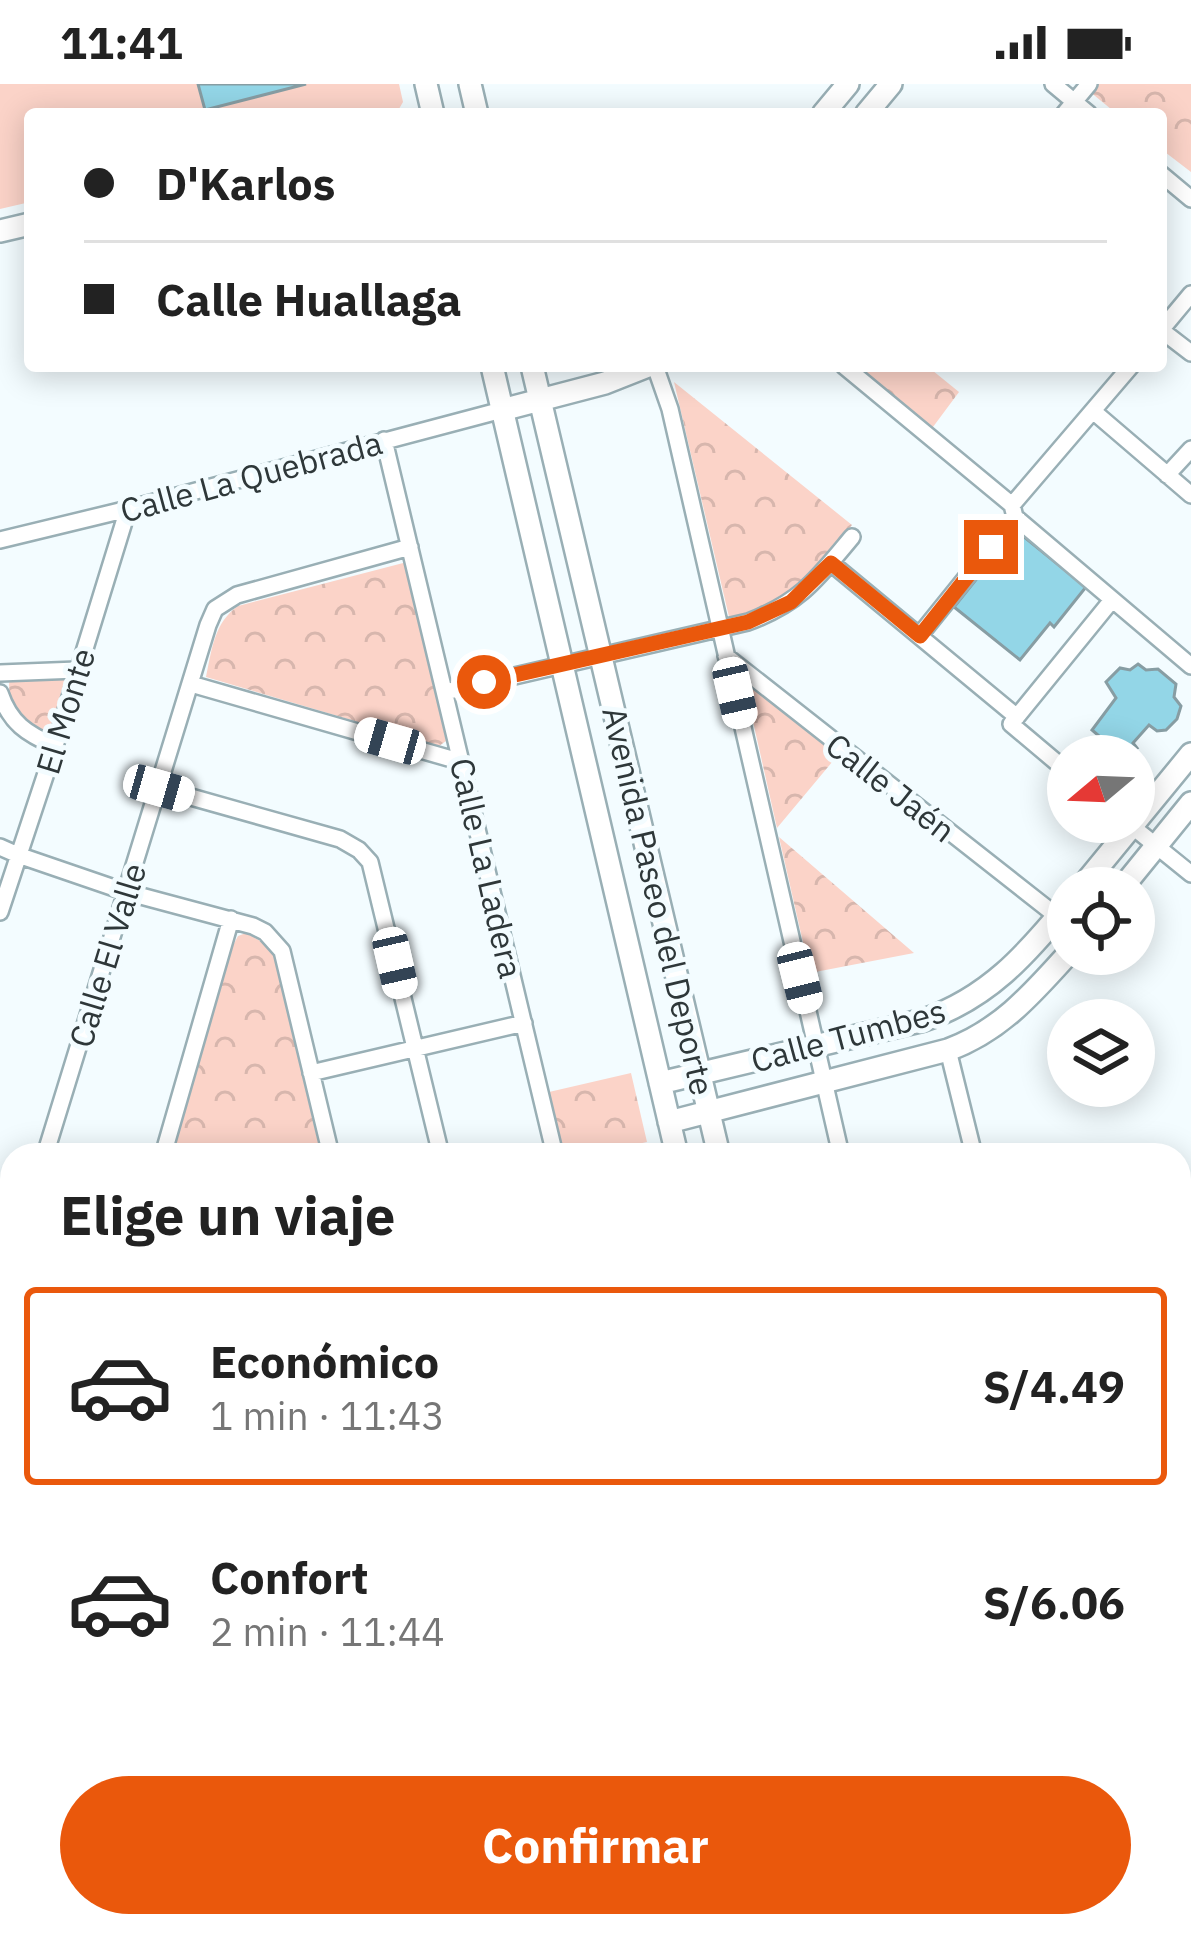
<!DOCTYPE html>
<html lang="es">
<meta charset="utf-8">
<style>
body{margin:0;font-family:"IBM Plex Sans",sans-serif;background:#f2f2f2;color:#222;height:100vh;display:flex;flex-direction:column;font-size:45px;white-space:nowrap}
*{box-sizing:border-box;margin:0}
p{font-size:39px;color:#767676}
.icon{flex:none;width:66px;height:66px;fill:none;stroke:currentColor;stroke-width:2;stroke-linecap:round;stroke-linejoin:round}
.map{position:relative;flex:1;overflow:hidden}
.side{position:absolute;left:0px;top:1059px;width:1191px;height:795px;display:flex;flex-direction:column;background:#fff;border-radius:36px 36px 0 0;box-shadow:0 6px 30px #0003}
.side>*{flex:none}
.top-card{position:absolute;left:24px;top:24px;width:1143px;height:264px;border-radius:12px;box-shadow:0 6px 30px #0003;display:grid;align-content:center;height:264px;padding:0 60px;background:#fff}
.needle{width:78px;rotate:251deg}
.buttons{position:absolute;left:1047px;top:651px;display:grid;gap:24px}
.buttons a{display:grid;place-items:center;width:108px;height:108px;border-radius:50%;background:#fff;box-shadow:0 6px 30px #0003;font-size:60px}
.end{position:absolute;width:54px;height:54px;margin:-27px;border:15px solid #ea580c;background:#fff;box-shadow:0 0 0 6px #fff}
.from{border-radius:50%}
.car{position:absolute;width:36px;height:72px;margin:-36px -18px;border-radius:15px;box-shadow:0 0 9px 3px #0007;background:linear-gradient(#fff 24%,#345 0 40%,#fff 0 76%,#345 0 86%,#fff 0)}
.top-card b{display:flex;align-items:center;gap:42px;height:114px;font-size:45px}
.top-card b+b{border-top:3px solid #e0e0e0}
.top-card i{width:30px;height:30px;background:#222}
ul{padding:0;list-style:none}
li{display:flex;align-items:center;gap:36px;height:198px;margin:0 24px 18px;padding:0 36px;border:6px solid transparent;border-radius:12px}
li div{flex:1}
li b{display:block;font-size:45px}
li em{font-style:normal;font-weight:700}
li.current{border-color:#ea580c}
li>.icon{width:108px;height:108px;stroke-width:1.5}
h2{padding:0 60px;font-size:54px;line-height:144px}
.action{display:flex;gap:24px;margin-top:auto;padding:24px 60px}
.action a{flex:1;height:138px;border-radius:72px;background:#ea580c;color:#fff;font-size:48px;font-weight:700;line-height:138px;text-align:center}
.status{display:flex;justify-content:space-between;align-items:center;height:84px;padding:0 60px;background:#fff;direction:ltr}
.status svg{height:33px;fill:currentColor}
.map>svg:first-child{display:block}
.park{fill:url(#park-crowns)}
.garden{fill:#fbd3c8}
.building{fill:#93d6e7;stroke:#879da3;stroke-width:3}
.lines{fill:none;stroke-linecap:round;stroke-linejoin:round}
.street-casing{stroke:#99afb5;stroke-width:20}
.secondary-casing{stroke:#99afb5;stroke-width:26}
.highway-casing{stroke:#d5d7d7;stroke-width:32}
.street{stroke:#fff;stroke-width:15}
.secondary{stroke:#fff;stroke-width:21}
.highway{stroke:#47a7be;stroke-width:27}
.route{stroke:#ea580c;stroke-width:15}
.labels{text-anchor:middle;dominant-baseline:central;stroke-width:10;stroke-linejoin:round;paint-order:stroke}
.street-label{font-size:33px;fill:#2e3739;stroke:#f3fcff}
</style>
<div class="status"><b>11:41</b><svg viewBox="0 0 49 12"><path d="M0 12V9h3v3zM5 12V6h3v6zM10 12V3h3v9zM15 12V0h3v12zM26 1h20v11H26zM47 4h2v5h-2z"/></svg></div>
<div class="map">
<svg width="1191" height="1853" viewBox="0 0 1191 1853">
<defs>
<pattern id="park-crowns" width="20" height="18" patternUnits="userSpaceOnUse" patternTransform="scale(3)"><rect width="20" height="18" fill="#fbd3c8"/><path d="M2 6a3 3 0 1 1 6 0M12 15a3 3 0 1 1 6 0" fill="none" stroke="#d7b6ad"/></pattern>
</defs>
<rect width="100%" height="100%" fill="#f3fcff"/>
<path class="park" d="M 1095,0 L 1191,0 L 1191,88 L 1161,65 L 1161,30 L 1117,30 L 1089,7 Z
M 847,282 L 927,282 L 959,308 L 930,347 Z
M 674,298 L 852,441 L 792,511 L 767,525 L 730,537 Z
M 407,478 L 446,657 L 439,662 L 206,593 C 212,565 214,539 238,522 Z
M 741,584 L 843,665 L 777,744 Z
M 71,592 L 54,652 C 28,650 4,619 10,593 Z
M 779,753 L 914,869 L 810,889 Z
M 246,849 L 266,860 L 275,873 L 321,1071 L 172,1071 L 229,869 L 238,852 Z
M 631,989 L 647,1058 L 588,1071 L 563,1071 L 549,1008 Z
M 0,1787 L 12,1798 L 12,1842 L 59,1842 L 62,1849 L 59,1853 L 0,1853 Z"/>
<path class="garden" d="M 0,0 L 399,0 L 403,18 L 396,30 L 30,30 L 30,118 L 0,125 Z
M 762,1842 L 885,1842 L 888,1853 L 765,1853 Z"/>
<path class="building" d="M 198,0 L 306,0 L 205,26 Z
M 1023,452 L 1086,503 L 1054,543 L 1050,539 L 1020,576 L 954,523 L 1007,457 L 1015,463 Z
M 1138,580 L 1146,586 L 1158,585 L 1176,600 L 1174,613 L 1181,622 L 1177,635 L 1166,646 L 1157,647 L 1149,641 L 1133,659 L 1137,664 L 1122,672 L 1092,646 L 1116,614 L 1106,598 L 1120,584 L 1130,586 Z"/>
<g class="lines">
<g class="street-casing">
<path id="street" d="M 1053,0 L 1089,30
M 1064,30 L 1089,0
M 1161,90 L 1191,115
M 1161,246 L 1191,210
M 1161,246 L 1191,269
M 655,282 L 670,325 L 841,1071
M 844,282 L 1012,421 L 1015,433 L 1191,582
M 1093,327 L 1191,411
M 384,356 L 555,1071
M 1167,391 L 1191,365
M 1012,421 L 1131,282
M 0,456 L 128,425 L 502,326
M 831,479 L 1017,633
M 919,552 L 1015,433
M 726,572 L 1058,833
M 0,589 L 77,586
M 191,600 L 462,678
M 445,608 L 748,538 C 801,518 817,495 852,453
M 0,609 C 10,639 27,650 55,662
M 1068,688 L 1011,640 L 1112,516
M 159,704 L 340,755 L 359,766 L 370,778 L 441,1071
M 1128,739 L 1191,790
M 0,763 L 18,771 L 126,808 L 253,842 L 265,848 L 282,867 L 331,1071
M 0,828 L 55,662 L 128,425
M 948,966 L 974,1071
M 311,989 L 524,939
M 45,1071 L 208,541 L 215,525 L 237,511 L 410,463
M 163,1071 L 231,835
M 1,1212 L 12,1178
M 0,1371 L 12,1374
M 1179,1430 L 1184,1449
M 0,1551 L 12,1548
M 1179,1562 L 1191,1560
M 0,1622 L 12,1633
M 0,1726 L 12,1713
M 0,1776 L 12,1787
M 1179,1814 L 1191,1811
M 74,1842 L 87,1853
M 269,1842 L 271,1853
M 512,1842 L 514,1853
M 734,1842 L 736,1853
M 101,1853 L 134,1846
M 563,1853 L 614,1842
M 1131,1853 L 1159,1846"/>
</g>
<g class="secondary-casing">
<path id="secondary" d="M 426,0 L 433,30
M 470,0 L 477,30
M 823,30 L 848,0
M 866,30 L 891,0
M 0,147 L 30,140
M 492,282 L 677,1071
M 532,282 L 719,1071
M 502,326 L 605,299 L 648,282
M 1081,804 L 1191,670
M 1122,804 L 1191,719
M 660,999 L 924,936 C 988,914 1026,871 1068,820
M 669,1038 L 948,966 C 1000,947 1032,910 1068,870
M 1179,1135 L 1191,1132
M 1179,1163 L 1191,1161
M 0,1212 L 12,1215
M 0,1247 L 12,1251
M 1179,1842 L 1188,1853"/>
</g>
<g class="highway-casing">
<path id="highway" d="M 0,1422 L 12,1433
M 0,1455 L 12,1466
M 428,1842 L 440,1853
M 462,1842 L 474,1853"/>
</g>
<use href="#street" class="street"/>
<use href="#secondary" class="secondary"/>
<use href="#highway" class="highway"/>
</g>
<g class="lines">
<path class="route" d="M 484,598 L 748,538 L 791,518 L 831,479 L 920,552 L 991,463"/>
</g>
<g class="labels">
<g class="street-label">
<text transform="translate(251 392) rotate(-15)">Calle La Quebrada</text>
<text transform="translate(65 627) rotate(-73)">El Monte</text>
<text transform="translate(891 703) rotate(38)">Calle Jaén</text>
<text transform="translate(487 784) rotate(77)">Calle La Ladera</text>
<text transform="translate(659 817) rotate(77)">Avenida Paseo del Deporte</text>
<text transform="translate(107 871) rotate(-73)">Calle El Valle</text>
<text transform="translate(848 951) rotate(-15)">Calle Tumbes</text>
</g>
</g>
</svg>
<div class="buttons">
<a><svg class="needle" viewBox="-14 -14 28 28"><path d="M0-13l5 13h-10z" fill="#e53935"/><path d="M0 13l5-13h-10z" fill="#767676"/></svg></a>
<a><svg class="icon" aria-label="locate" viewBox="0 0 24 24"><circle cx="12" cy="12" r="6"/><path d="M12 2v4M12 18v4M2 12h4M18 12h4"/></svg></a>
<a><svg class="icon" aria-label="layers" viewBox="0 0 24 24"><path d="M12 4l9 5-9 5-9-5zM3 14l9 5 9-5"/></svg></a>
</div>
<i class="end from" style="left:484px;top:598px"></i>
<i class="end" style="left:991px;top:463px"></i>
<i class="car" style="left:735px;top:609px;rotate:167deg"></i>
<i class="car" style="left:390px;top:657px;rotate:286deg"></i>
<i class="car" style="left:159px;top:704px;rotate:106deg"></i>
<i class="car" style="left:395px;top:879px;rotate:167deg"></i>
<i class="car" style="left:800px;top:894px;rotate:166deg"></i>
<div class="top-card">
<b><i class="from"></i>D'Karlos</b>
<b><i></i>Calle Huallaga</b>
</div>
<section class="side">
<h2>Elige un viaje</h2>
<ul>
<li class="current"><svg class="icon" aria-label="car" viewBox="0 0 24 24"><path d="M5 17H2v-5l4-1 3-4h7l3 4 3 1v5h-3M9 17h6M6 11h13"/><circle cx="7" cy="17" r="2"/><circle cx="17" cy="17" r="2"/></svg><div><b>Económico</b><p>1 min · 11:43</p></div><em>S/4.49</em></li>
<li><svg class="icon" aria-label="car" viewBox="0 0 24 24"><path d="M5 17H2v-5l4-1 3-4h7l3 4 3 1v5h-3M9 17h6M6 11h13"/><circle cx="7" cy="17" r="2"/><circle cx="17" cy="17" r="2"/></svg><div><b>Confort</b><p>2 min · 11:44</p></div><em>S/6.06</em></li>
</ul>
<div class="action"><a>Confirmar</a></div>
</section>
</div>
